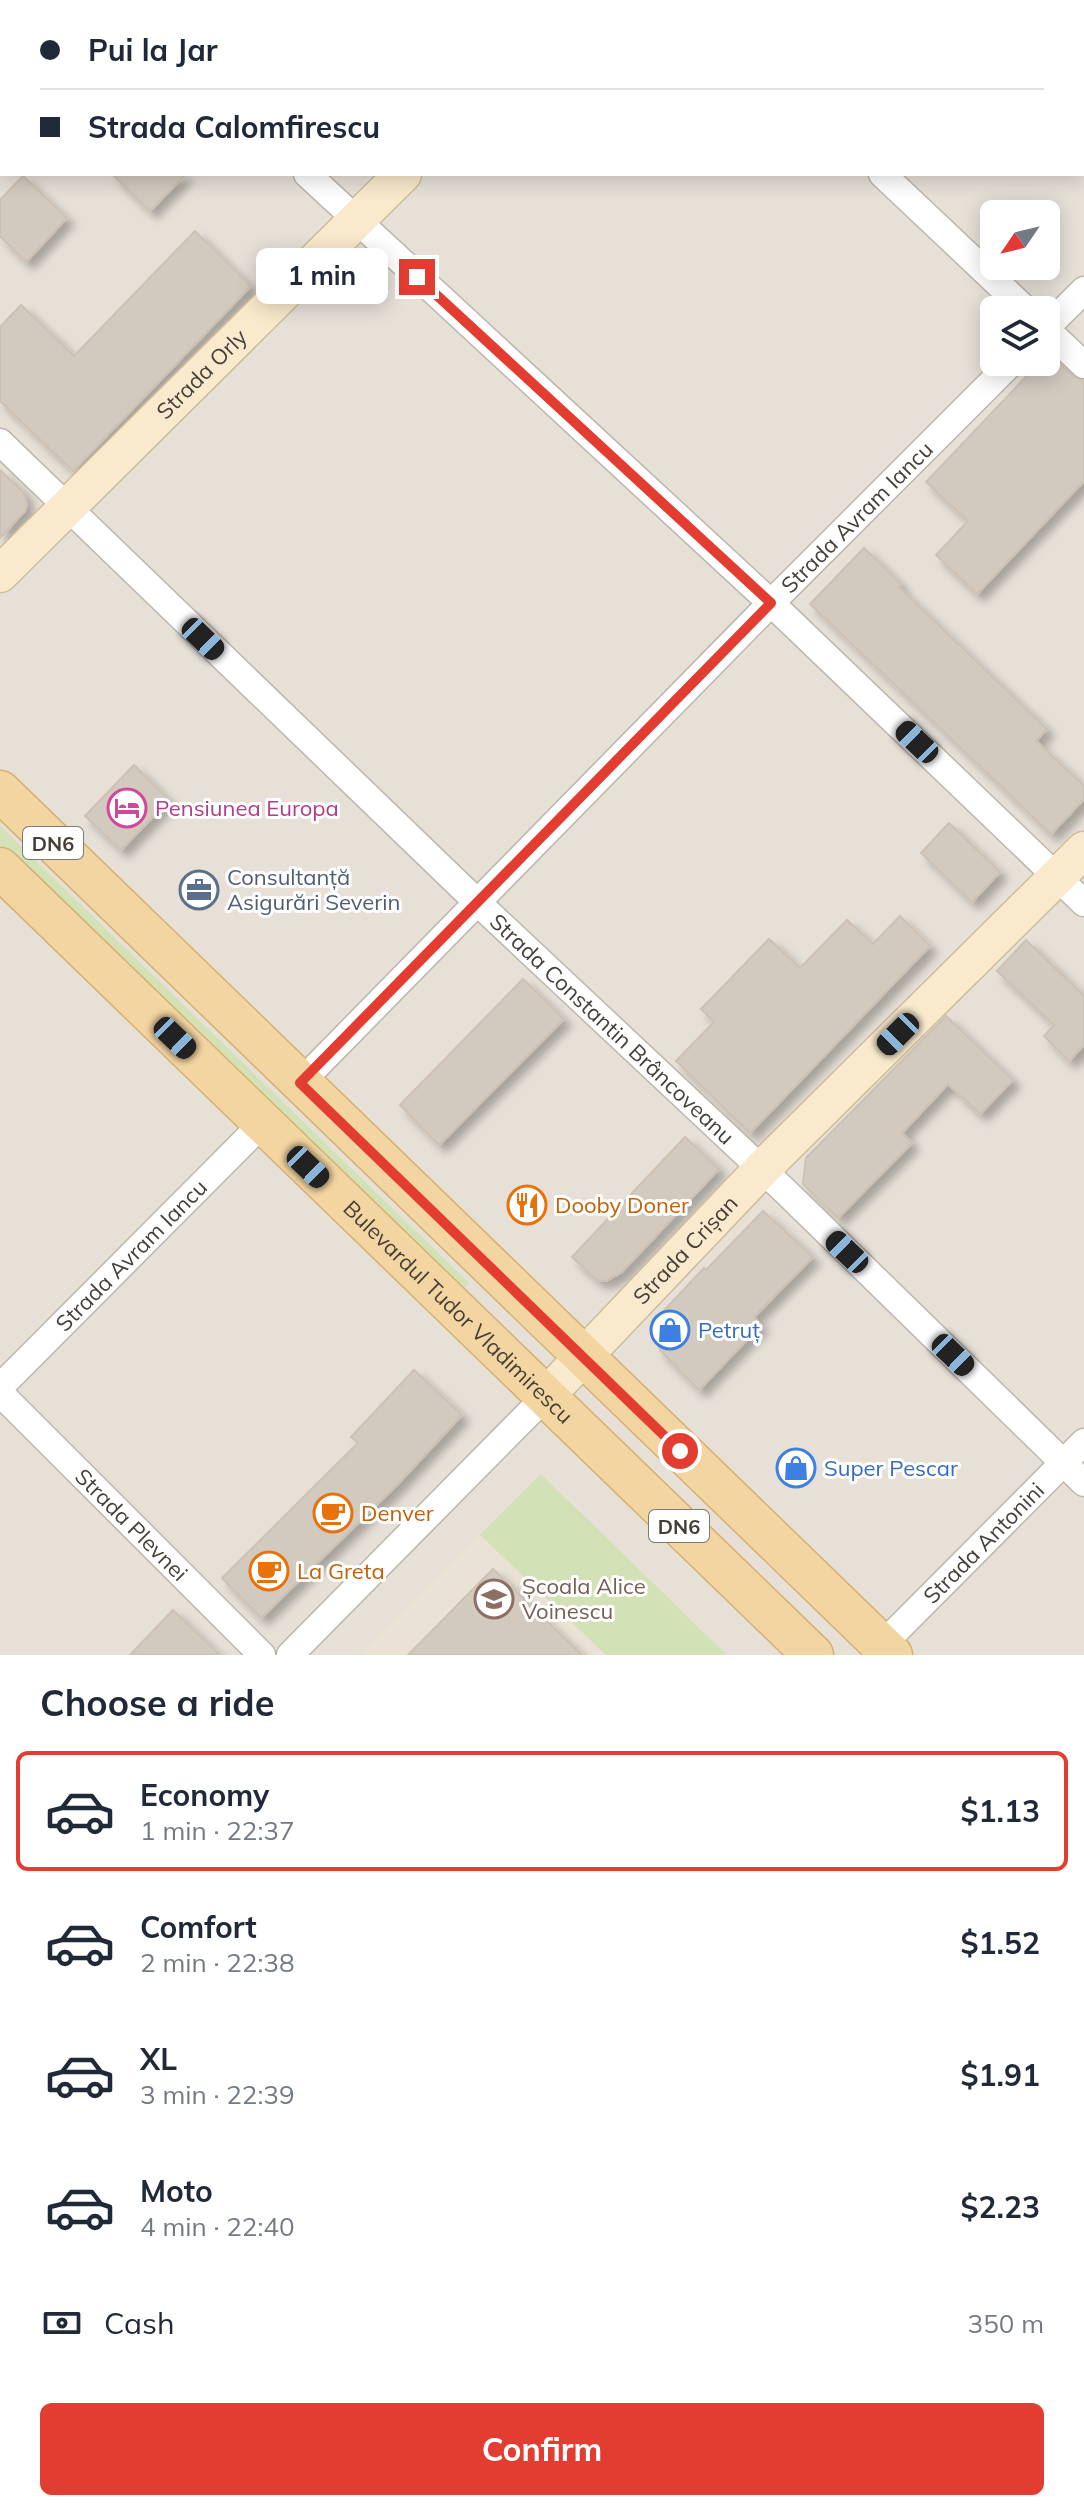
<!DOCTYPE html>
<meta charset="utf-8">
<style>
body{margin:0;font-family:Mulish,sans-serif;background:#f6f6f7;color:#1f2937;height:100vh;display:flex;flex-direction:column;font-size:30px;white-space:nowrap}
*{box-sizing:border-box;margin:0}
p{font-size:26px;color:#747a83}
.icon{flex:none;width:44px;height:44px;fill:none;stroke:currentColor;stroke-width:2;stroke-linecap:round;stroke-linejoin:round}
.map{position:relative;height:1655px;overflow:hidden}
.drawer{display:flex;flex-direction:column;background:#fff;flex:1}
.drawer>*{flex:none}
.banner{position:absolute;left:0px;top:0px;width:1084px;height:176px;box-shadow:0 4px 20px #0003;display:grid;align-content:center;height:176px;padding:0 40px;background:#fff}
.needle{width:52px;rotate:235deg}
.tools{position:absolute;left:980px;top:200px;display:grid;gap:16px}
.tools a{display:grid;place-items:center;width:80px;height:80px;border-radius:12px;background:#fff;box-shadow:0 4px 20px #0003;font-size:40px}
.end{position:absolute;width:36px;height:36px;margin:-18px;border:10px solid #e33c30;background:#fff;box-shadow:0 0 0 4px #fff}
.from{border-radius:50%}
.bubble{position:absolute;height:56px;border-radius:12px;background:#fff;box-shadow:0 4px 20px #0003;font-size:26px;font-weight:700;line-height:56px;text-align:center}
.car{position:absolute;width:24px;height:48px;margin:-24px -12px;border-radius:10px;box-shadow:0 0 6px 2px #0007;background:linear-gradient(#222 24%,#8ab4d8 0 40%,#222 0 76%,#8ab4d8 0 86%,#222 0)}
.banner b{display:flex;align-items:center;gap:28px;height:76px;font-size:30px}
.banner b+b{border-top:2px solid #e0e1e3}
.banner i{width:20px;height:20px;background:#1f2937}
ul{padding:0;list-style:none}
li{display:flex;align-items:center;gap:24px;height:120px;margin:0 16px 12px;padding:0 24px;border:4px solid transparent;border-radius:12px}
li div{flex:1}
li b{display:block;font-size:30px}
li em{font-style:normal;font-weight:700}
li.current{border-color:#e33c30}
li>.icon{width:72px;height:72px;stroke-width:1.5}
h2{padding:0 40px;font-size:36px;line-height:96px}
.pay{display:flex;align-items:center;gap:20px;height:88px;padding:0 40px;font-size:30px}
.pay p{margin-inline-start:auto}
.primary-button{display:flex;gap:16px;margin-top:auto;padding:16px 40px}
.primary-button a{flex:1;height:92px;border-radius:12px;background:#e33c30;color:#fff;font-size:32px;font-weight:700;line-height:92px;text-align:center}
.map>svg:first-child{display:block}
.residential{fill:#e6e0d7;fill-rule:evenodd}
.education{fill:#eae2d4}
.green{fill:#d2e2b6}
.building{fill:#d3cabf;stroke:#cdc1b3;stroke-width:2;filter:url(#shadow)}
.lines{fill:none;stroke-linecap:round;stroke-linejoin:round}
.street-casing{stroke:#bdb6ac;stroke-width:29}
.secondary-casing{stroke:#cdbd9d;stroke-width:39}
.primary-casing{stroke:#d7b172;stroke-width:43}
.street{stroke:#fff;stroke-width:26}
.secondary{stroke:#f9eacd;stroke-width:36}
.primary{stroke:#f3d5a1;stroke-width:40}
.route{stroke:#e33c30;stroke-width:10}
.labels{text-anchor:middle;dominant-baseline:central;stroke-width:6;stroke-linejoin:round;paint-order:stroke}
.shield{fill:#fff;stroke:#7d7974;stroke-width:2}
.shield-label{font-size:20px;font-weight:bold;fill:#453f38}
.street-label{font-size:22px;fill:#453f38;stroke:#fff}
.hotel-label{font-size:22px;fill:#b23c85;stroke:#fff;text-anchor:start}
.service-label{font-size:22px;fill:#4e5e75;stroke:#fff;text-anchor:start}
.food-label{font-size:22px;fill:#c56008;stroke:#fff;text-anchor:start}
.shop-label{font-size:22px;fill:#366cbe;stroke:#fff;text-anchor:start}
.education-label{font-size:22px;fill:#785e54;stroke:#fff;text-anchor:start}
</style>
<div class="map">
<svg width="1084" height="1655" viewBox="0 0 1084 1655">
<defs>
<filter id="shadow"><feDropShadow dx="7" dy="7" stdDeviation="4" flood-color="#0004"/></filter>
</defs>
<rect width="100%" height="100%" fill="#f2efe9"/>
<path class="residential" d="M 0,0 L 1084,0 L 1084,1655 L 0,1655 ZM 2,2 L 1082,2 L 1082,174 L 2,174 ZM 994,214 L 1046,214 L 1046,266 L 994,266 ZM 994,310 L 1046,310 L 1046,362 L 994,362 Z"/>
<path class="education" d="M 541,1474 L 727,1655 L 360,1655 Z"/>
<path class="green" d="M 0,826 L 469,1283 L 459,1293 L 0,845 Z
M 541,1474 L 727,1655 L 606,1655 L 480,1535 Z"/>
<path class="building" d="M 112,174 L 186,174 L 150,211 Z
M 23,176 L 67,218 L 26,262 L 0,236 L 0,200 Z
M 195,231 L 251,286 L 73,471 L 0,401 L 0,327 L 21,305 L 74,356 Z
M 1040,362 L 1058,362 L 1074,377 L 1084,381 L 1084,481 L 977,594 L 936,555 L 968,521 L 926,482 Z
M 0,470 L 24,493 L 27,505 L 25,511 L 0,538 Z
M 864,548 L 901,584 L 899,587 L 1047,729 L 1036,741 L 1084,786 L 1084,799 L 1051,834 L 810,604 Z
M 134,765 L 169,800 L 121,850 L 85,816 Z
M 949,823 L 1000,872 L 972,902 L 921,853 Z
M 900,916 L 930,946 L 750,1133 L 676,1061 L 714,1022 L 701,1009 L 769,939 L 800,968 L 847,920 L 873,944 Z
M 1026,940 L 1084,996 L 1084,1045 L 1069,1061 L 1044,1036 L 1054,1025 L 997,971 Z
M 523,979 L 564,1019 L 439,1145 L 400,1105 Z
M 946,1016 L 1013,1080 L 980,1114 L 948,1084 L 902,1133 L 912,1143 L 838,1218 L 803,1184 L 806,1158 Z
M 685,1137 L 719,1169 L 622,1272 L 606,1281 L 597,1280 L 572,1257 Z
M 763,1211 L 813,1257 L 754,1317 L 761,1325 L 699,1390 L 660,1350 L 655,1320 L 704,1268 L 706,1270 Z
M 414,1370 L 462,1415 L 399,1483 L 261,1618 L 222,1578 L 358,1443 L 351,1437 Z
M 493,1569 L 582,1655 L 408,1655 Z
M 173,1610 L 220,1655 L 130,1655 Z"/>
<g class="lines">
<g class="street-casing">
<g id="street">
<path d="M 122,0 L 124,2"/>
<path d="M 698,0 L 700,2"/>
<path d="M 307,174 L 771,603 L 1084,903"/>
<path d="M 882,174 L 1026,310"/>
<path d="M 1046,328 L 1084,290"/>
<path d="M 1046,329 L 1084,365"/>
<path id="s1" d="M 0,442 L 477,902 L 784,1190 L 1084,1483"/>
<path id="s2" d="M 300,1083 L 771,603 L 1012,362"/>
<path id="s3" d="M 0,1387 L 263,1123"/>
<path id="s4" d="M 0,1393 L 262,1655"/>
<path id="s5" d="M 882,1645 L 1084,1442"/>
<path d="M 290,1655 L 546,1396"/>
</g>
</g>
<g class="secondary-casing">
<g id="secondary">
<path d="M 962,0 L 964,2"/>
<path d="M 574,2 L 576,0"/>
<path d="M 1082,116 L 1084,118"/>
<path id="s6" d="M 0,574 L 403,174"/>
<path id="s7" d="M 546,1396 L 762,1169 L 1084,850"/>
</g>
</g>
<g class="primary-casing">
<g id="primary">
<path d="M 0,791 L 892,1655"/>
<path id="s8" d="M 0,868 L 813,1655"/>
</g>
</g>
<use href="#street" class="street"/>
<use href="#secondary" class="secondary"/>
<use href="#primary" class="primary"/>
</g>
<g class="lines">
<path class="route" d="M 417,277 L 771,603 L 300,1083 L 680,1451"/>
</g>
<defs>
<g id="hotel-ring" transform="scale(2)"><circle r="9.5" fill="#fff" stroke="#d1479c" stroke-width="1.5"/><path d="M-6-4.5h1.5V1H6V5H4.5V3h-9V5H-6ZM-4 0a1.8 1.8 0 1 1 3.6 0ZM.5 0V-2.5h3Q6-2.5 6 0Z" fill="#d1479c"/></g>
<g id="office-ring" transform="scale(2)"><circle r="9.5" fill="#fff" stroke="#5c6f8a" stroke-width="1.5"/><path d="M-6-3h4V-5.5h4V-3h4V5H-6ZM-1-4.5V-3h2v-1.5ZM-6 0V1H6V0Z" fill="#5c6f8a"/></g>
<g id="restaurant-ring" transform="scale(2)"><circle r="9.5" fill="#fff" stroke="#e8710a" stroke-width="1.5"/><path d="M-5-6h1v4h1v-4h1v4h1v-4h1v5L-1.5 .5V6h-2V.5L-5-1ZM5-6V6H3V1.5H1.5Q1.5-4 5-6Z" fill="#e8710a"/></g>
<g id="shop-ring" transform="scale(2)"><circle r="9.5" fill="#fff" stroke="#3f7fe0" stroke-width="1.5"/><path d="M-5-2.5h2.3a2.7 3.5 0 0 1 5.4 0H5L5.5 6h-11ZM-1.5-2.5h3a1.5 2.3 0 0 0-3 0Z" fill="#3f7fe0"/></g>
<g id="cafe-ring" transform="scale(2)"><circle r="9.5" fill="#fff" stroke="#e8710a" stroke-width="1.5"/><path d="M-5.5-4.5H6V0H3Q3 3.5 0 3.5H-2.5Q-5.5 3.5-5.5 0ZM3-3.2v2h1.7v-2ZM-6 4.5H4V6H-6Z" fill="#e8710a"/></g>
<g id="school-ring" transform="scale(2)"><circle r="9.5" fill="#fff" stroke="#8d6e63" stroke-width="1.5"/><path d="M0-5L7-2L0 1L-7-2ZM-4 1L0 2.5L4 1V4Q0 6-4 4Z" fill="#8d6e63"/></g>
</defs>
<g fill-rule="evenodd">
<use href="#hotel-ring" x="127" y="808"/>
<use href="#office-ring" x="199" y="890"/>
<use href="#restaurant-ring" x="527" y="1205"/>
<use href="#shop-ring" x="670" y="1330"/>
<use href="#shop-ring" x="796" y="1468"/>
<use href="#cafe-ring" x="333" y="1513"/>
<use href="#cafe-ring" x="269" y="1571"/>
<use href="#school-ring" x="494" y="1599"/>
</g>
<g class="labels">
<g class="shield">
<rect x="23" y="827" width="60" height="32" rx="6"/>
<rect x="649" y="1510" width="60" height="32" rx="6"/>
</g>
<g class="shield-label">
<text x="53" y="843">DN6</text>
<text x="679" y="1526">DN6</text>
</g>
<g class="street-label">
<text stroke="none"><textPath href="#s6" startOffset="284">Strada Orly</textPath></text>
<text stroke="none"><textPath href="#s2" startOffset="794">Strada Avram Iancu</textPath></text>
<text stroke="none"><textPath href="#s1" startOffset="848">Strada Constantin Brâncoveanu</textPath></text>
<text stroke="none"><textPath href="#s7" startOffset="202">Strada Crișan</textPath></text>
<text stroke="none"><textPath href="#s3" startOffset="186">Strada Avram Iancu</textPath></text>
<text stroke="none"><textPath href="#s8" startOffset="638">Bulevardul Tudor Vladimirescu</textPath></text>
<text stroke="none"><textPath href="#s4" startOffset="186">Strada Plevnei</textPath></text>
<text stroke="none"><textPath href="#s5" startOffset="144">Strada Antonini</textPath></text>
</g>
<g class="hotel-label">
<text x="155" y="808">Pensiunea Europa</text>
</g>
<g class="service-label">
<text x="227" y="877">Consultanță<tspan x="227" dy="25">Asigurări Severin</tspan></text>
</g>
<g class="food-label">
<text x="555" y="1205">Dooby Doner</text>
<text x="361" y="1513">Denver</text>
<text x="297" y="1571">La Greta</text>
</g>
<g class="shop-label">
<text x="698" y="1330">Petruț</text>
<text x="824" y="1468">Super Pescar</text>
</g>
<g class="education-label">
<text x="522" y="1586">Școala Alice<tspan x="522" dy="25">Voinescu</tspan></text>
</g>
</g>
</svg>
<div class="tools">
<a><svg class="needle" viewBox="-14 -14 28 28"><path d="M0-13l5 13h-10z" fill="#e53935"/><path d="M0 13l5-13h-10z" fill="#747a83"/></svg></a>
<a><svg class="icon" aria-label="layers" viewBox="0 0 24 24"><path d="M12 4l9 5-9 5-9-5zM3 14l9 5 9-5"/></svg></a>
</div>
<i class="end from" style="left:680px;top:1451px"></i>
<i class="end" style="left:417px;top:277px"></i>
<div class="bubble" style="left:256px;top:248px;width:132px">1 min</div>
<i class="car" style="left:203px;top:639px;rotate:134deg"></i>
<i class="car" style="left:917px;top:742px;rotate:314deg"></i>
<i class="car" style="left:898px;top:1034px;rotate:225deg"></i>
<i class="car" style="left:175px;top:1038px;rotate:134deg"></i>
<i class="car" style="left:308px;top:1167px;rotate:134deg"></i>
<i class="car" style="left:847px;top:1252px;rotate:314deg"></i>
<i class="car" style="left:953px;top:1355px;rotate:134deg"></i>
<div class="banner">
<b><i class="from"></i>Pui la Jar</b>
<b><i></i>Strada Calomfirescu</b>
</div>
</div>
<section class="drawer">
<h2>Choose a ride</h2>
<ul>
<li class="current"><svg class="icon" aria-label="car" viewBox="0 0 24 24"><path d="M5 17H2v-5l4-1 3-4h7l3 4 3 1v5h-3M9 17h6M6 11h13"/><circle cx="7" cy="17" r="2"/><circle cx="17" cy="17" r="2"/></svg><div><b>Economy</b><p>1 min · 22:37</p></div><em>$1.13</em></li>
<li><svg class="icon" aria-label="car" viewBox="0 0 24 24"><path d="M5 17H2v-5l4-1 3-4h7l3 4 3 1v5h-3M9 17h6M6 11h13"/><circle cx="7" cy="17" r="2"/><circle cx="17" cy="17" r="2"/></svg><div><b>Comfort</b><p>2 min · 22:38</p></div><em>$1.52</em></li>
<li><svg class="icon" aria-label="car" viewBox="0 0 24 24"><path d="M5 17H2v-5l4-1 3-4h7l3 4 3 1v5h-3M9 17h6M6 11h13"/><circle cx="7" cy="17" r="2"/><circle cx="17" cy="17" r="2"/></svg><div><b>XL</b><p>3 min · 22:39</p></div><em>$1.91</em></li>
<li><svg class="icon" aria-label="car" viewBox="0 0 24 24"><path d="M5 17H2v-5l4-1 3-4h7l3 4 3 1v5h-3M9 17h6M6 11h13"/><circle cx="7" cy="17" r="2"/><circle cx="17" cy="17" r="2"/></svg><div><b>Moto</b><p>4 min · 22:40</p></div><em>$2.23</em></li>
</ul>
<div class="pay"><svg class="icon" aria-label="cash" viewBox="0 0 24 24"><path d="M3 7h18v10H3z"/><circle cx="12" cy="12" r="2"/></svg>Cash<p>350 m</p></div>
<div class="primary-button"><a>Confirm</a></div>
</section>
